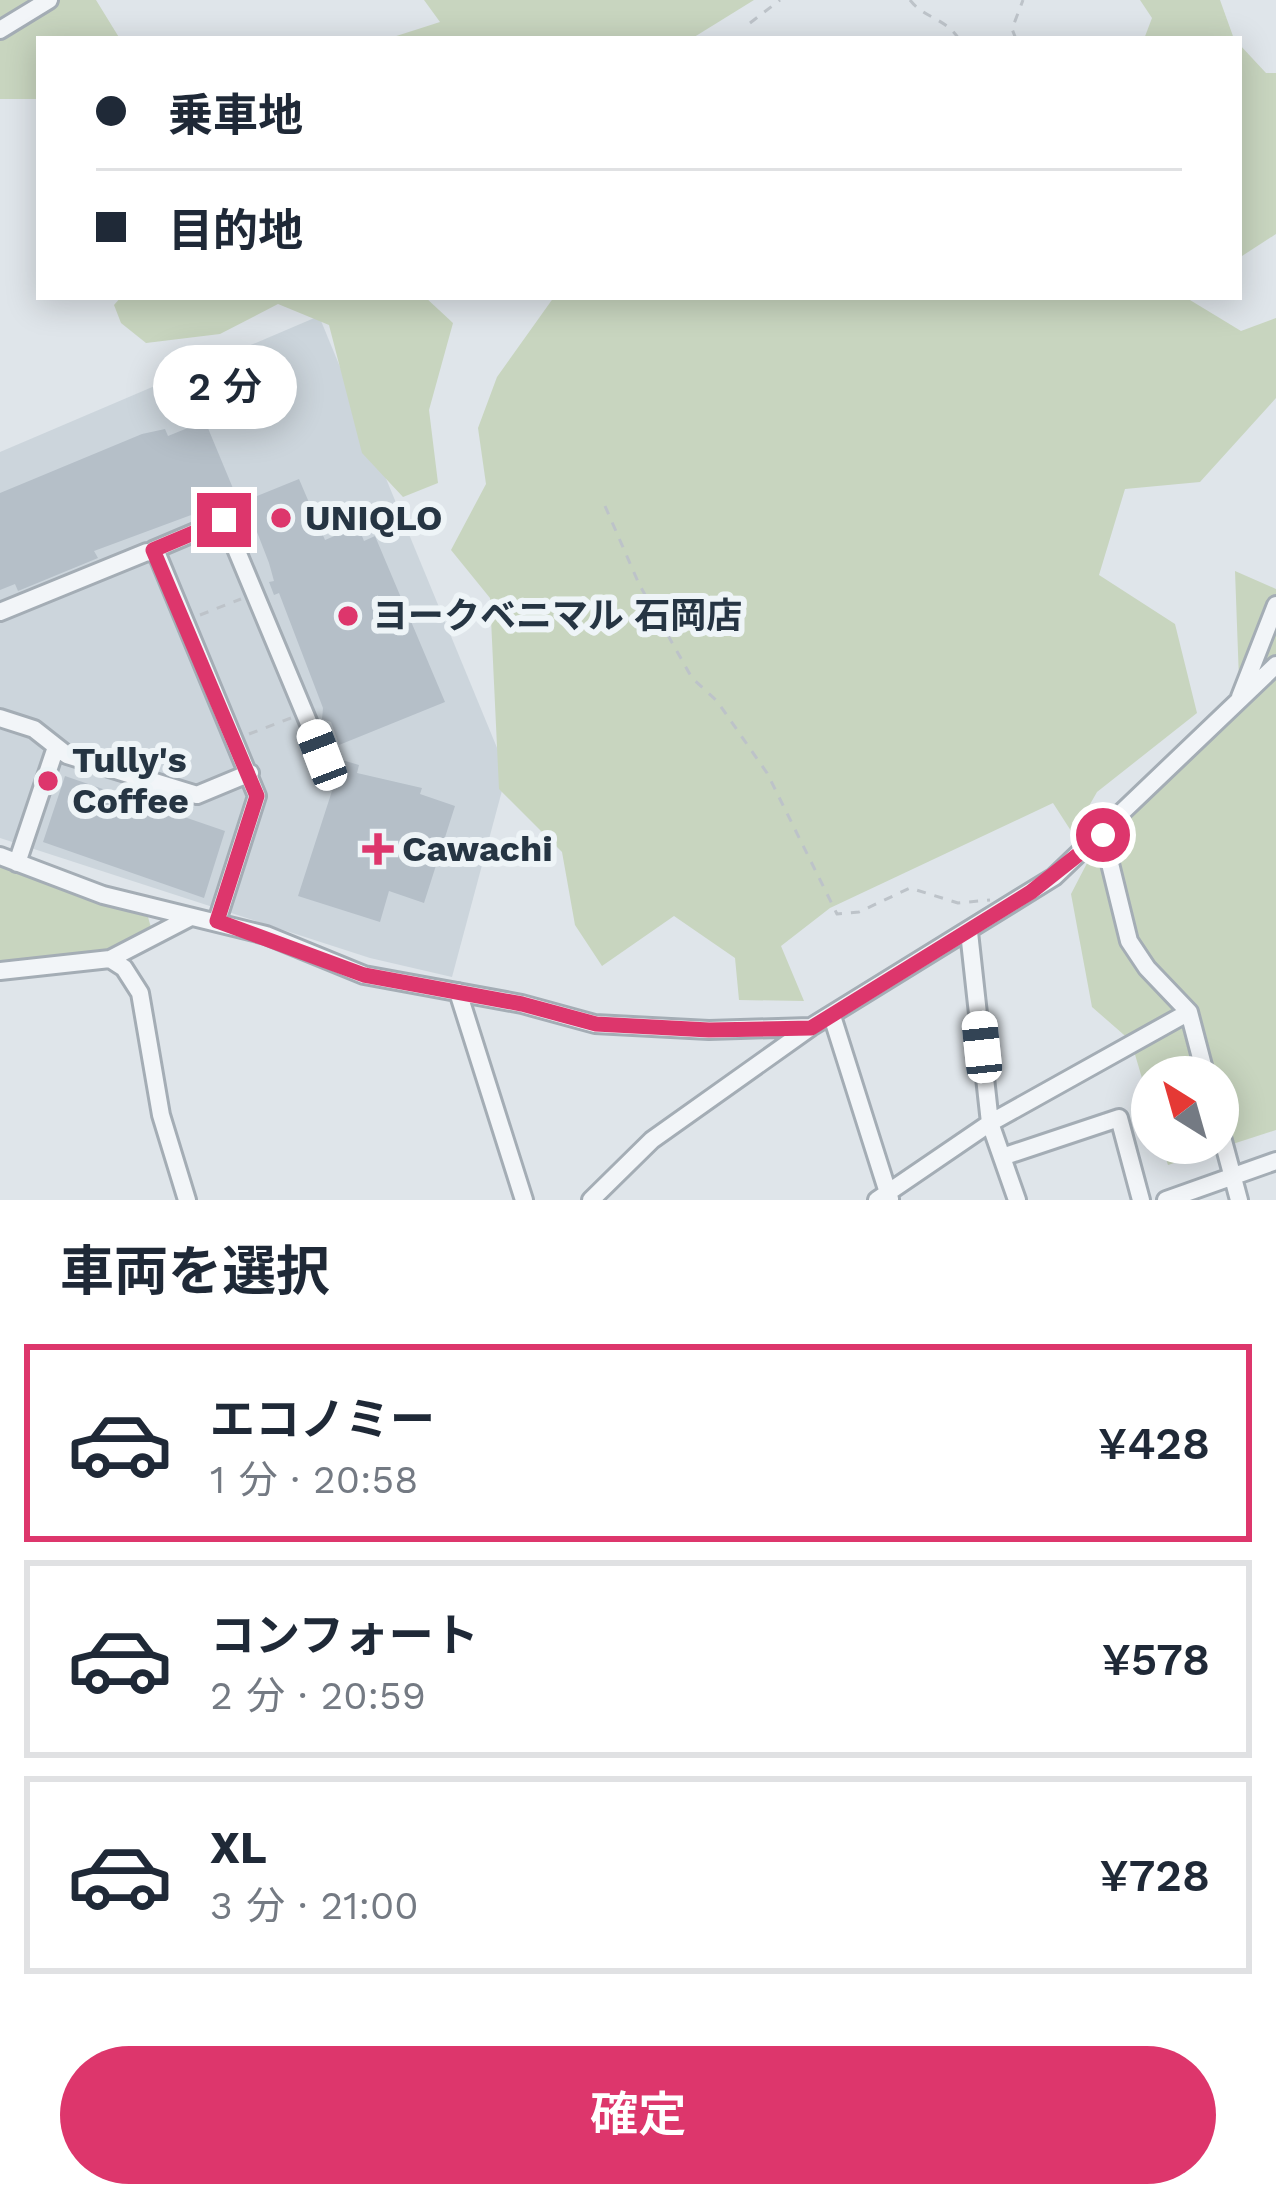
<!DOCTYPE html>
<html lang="ja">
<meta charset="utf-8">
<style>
body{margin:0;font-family:"Work Sans","Noto Sans JP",sans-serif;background:#f6f6f7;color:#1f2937;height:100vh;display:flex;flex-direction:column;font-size:45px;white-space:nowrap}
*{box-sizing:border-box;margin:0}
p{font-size:39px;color:#747a83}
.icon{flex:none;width:66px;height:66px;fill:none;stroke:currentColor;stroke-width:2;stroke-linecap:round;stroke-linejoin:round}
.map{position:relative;height:1200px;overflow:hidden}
.drawer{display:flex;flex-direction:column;background:#fff;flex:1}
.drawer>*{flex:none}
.guide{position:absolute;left:36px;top:36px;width:1206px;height:264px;border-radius:0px;box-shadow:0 6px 30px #0003;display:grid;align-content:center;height:264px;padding:0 60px;background:#fff}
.needle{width:78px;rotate:323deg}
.controls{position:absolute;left:1131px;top:1056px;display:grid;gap:24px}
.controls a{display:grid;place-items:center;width:108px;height:108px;border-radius:50%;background:#fff;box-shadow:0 6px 30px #0003;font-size:60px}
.end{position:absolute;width:54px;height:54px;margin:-27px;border:15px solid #dd366c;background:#fff;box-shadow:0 0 0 6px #fff}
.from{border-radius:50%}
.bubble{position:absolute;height:84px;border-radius:42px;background:#fff;box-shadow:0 6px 30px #0003;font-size:39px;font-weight:600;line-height:84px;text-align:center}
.car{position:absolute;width:36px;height:72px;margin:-36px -18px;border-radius:15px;box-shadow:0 0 9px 3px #0007;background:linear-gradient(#fff 24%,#345 0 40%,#fff 0 76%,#345 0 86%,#fff 0)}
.guide b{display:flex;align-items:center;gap:42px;height:114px;font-size:45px}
.guide b+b{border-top:3px solid #e0e1e3}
.guide i{width:30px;height:30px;background:#1f2937}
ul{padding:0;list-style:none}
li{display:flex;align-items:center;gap:36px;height:198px;margin:0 24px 18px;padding:0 36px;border:6px solid #e0e1e3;border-radius:0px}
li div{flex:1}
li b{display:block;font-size:45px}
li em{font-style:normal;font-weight:600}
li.on{border-color:#dd366c}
li>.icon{width:108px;height:108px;stroke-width:1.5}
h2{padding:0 60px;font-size:54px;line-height:144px}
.action{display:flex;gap:24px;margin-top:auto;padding:24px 60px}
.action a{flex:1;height:138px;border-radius:72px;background:#dd366c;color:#fff;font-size:48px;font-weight:600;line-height:138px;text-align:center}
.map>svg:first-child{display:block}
.built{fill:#ccd5dc}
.green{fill:#c8d5bf}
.building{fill:#b5bfc8}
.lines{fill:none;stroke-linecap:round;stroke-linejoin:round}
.minor-casing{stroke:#a4adb5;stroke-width:22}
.path{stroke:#bdc3c9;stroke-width:3;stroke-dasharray:9 9;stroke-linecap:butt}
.minor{stroke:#f2f5f8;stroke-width:16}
.route{stroke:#dd366c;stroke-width:15}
.poi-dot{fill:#dd366c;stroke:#eef4f7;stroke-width:4.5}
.labels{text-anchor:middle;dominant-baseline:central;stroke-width:12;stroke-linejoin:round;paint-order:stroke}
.poi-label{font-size:36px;font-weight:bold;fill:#263543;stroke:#eef4f7;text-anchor:start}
</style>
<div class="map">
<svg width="1276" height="1200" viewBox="0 0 1276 1200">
<rect width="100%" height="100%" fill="#dfe5ea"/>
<path class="built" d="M 319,316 L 507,772 L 452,977 L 370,958 L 0,838 L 0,452 Z"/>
<path class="green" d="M 0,0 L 96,0 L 120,39 L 39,39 L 39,99 L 0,99 Z
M 424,0 L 754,0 L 691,39 L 387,39 L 440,22 Z
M 1140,0 L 1220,0 L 1234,39 L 1144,39 L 1152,18 Z
M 1239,44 L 1266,73 L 1276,73 L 1276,234 L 1242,256 Z
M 121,297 L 425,297 L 453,323 L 429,410 L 438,483 L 403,497 L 362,453 L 329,325 L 278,304 L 220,334 L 146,343 L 121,323 L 114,305 Z
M 554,297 L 1185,297 L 1241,331 L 1276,318 L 1276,398 L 1200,482 L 1125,489 L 1099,575 L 1175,624 L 1197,713 L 1097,792 L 1073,834 L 1053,803 L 830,908 L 781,946 L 804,1001 L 739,1000 L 735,958 L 674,916 L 602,966 L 575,925 L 562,852 L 499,789 L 490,598 L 451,550 L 486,484 L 478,428 L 497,377 Z
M 1235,571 L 1276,589 L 1276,1130 L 1168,1165 L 1161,1143 L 1218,1143 L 1218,1077 L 1152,1077 L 1152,1112 L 1131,1041 L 1092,1007 L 1071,894 L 1113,813 L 1240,707 Z
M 0,865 L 148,917 L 152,931 L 91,960 L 0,967 Z"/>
<path class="building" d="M 205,421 L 237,498 L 94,551 L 98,558 L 18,591 L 15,584 L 0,590 L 0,493 L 142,434 L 165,429 L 168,436 Z
M 299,479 L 325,540 L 358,526 L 364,541 L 375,536 L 445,702 L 339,745 L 331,722 L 322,719 L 323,708 L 279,593 L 274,595 L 269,582 L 274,581 L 269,563 L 245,501 Z
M 342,760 L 359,765 L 357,773 L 422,788 L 420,794 L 455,806 L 424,903 L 389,891 L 380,922 L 298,896 Z
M 65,776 L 225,831 L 204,898 L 43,842 Z"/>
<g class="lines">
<g class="minor-casing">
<path id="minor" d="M 0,30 L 49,0
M 153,550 L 224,520 L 322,755
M 0,612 L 147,552 L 157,554 L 257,796 L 217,921
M 1240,697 L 1276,605
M 0,718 L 34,729 L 67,755 L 197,795 L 250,773
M 1103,835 L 1129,941 L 1147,968 L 1189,1012 L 1206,1077
M 0,856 L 103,895 L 266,935 L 364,975 L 522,1004 L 595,1024 L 709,1030 L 810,1027
M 17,863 L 55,750
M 969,932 L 990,1123 L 1017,1200
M 110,959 L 124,968 L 140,993 L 161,1115 L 187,1200
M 0,971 L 110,959 L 191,917
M 458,992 L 524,1200
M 832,1016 L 890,1199
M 1218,1122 L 1239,1200
M 1002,1157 L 1119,1118 L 1141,1200
M 591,1200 L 652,1140 L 811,1027 L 1054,877 L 1276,665
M 877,1200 L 990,1123 L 1189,1012
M 1166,1200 L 1276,1161"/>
</g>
<path class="path" d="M 910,0 C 925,19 944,17 959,39
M 750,23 L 780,0
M 1016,39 L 1012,29 L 1023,0
M 605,506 L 639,584 L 692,678 L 717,701 L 767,773 L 837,914 L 859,912 L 910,888 L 958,903 L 990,900
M 200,615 L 241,599
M 249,734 L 291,718"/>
<use href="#minor" class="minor"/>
</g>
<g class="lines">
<path class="route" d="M 224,520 L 153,550 L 257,796 L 217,921 L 364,975 L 522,1004 L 596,1024 L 709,1030 L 811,1028 L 1031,892 L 1103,835"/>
</g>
<g class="poi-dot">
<circle cx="281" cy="518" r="12"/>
<circle cx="348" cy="616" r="12"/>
<circle cx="48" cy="781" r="12"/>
<path d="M372 831h12v12h12v12h-12v12h-12v-12h-12v-12h12z"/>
</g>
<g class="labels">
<g class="poi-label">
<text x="305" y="518">UNIQLO</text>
<text x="372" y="616">ヨークベニマル 石岡店</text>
<text x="72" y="760">Tully's<tspan x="72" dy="41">Coffee</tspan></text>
<text x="402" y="849">Cawachi</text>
</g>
</g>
</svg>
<div class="controls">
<a><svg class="needle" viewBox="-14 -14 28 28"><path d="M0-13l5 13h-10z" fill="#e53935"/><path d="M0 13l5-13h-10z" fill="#747a83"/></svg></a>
</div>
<i class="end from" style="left:1103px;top:835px"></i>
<i class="end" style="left:224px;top:520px"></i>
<div class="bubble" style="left:153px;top:345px;width:144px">2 分</div>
<i class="car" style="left:322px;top:755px;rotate:339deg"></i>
<i class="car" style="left:982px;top:1047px;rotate:354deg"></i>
<div class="guide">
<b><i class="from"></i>乗車地</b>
<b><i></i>目的地</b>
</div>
</div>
<section class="drawer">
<h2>車両を選択</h2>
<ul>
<li class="on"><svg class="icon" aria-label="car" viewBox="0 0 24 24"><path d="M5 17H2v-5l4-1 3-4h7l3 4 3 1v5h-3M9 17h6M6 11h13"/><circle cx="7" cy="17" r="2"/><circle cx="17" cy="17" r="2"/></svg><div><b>エコノミー</b><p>1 分 · 20:58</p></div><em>¥428</em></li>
<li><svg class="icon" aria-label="car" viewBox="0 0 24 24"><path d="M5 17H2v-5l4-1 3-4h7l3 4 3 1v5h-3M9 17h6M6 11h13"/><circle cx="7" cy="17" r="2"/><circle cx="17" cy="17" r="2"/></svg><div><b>コンフォート</b><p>2 分 · 20:59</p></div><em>¥578</em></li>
<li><svg class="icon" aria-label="car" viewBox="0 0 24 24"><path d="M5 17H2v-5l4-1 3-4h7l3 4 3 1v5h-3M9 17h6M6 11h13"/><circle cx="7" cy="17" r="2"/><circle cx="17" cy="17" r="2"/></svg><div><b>XL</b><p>3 分 · 21:00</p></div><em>¥728</em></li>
</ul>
<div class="action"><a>確定</a></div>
</section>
